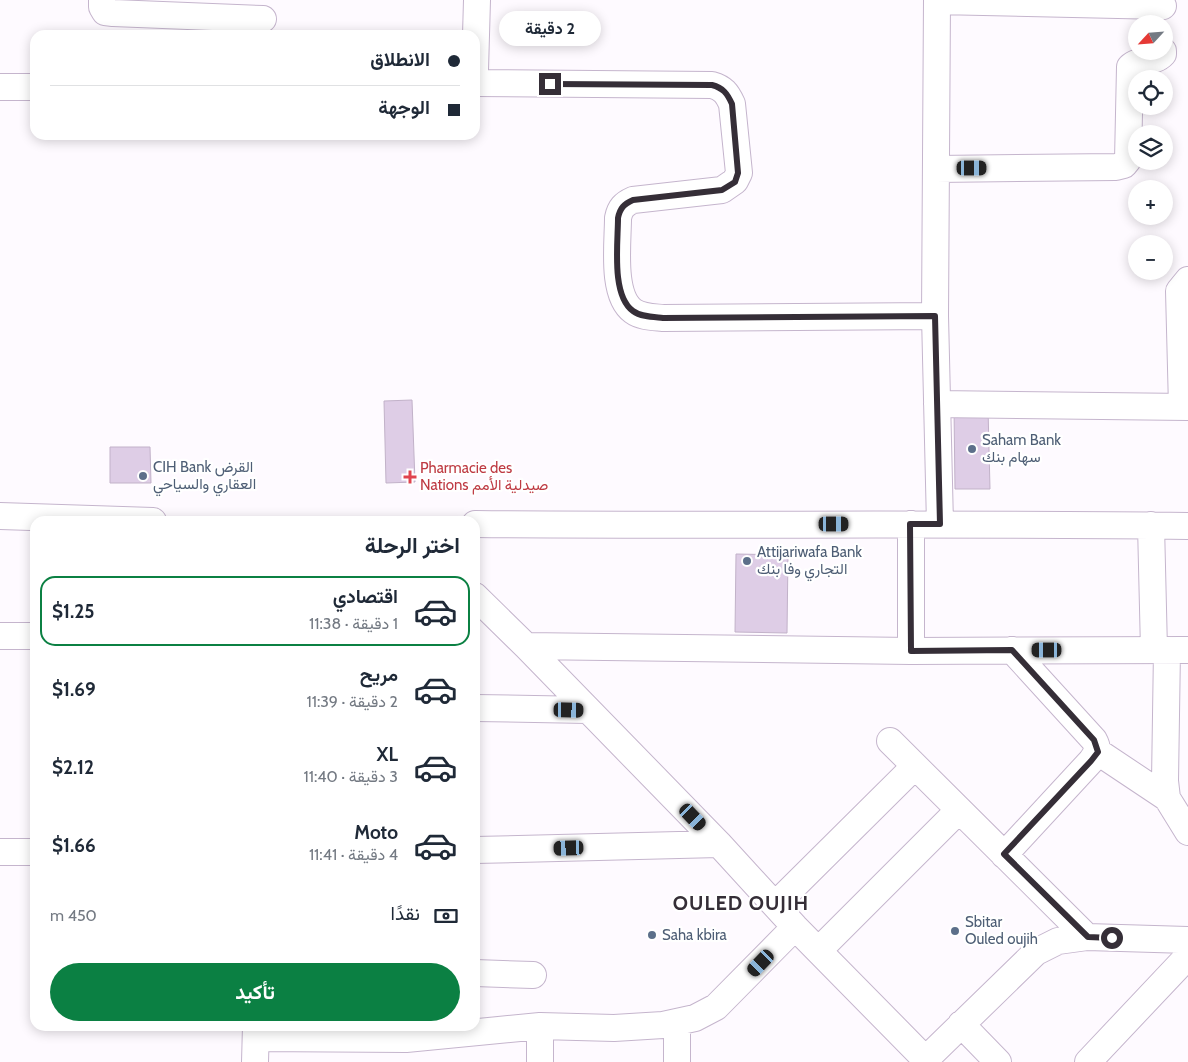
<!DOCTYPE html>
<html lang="ar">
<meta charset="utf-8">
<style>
body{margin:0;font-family:Cabin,Vazirmatn,sans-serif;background:#f6f6f7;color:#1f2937;direction:rtl;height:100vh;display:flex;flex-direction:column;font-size:19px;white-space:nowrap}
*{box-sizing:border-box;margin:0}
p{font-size:16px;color:#747a83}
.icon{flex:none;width:28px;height:28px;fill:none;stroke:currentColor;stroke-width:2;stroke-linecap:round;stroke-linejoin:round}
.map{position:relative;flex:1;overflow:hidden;direction:ltr}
.panel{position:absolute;left:30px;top:516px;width:450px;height:515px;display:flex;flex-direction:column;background:#fff;border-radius:15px;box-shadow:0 2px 12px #0003;direction:rtl}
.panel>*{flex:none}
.banner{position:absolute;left:30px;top:30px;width:450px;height:110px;border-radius:15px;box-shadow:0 2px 12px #0003;direction:rtl;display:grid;align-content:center;height:110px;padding:0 20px;background:#fff}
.needle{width:32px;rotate:244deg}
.tools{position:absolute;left:1128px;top:15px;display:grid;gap:10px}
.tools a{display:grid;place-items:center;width:45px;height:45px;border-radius:50%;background:#fff;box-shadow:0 2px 12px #0003;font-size:25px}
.end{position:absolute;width:22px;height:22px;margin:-11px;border:6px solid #352e37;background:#fff;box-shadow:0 0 0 2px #fff}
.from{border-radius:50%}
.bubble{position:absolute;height:35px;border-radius:18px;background:#fff;box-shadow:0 2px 12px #0003;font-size:16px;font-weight:700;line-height:35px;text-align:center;direction:rtl}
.car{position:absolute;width:15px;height:30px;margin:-15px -8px;border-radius:6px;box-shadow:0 0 4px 1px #0007;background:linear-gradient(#222 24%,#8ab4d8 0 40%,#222 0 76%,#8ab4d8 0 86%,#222 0)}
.banner b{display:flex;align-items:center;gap:18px;height:48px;font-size:19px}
.banner b+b{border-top:1px solid #e0e1e3}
.banner i{width:12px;height:12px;background:#1f2937}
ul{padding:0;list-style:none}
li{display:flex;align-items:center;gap:15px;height:70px;margin:0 10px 8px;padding:0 10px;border:2px solid transparent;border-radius:15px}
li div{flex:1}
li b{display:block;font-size:19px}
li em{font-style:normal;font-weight:700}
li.current{border-color:#0b8043}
li>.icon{width:45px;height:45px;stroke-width:1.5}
h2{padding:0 20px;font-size:22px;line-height:60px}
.pay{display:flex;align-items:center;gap:12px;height:55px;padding:0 20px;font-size:19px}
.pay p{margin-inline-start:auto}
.primary-button{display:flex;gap:10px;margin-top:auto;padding:10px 20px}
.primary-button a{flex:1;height:58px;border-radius:30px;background:#0b8043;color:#fff;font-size:20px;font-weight:700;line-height:58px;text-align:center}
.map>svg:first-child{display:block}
.building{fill:#decde6;stroke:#c2b2c9}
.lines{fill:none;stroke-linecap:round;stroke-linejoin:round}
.minor-casing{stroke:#c5b5cd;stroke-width:28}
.minor{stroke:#fff;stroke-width:26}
.route{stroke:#352e37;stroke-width:6}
.service-dot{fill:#5c6f8a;stroke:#fff;stroke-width:2}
.health-dot{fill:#e0444e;stroke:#fff;stroke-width:2}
.labels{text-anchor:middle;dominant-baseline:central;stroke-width:4.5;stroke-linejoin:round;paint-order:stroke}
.service-label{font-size:15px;fill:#4e5e75;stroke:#fff;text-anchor:start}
.health-label{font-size:15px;fill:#be3a42;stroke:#fff;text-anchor:start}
.district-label{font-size:20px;font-weight:bold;letter-spacing:1px;fill:#352e37;stroke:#fff}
</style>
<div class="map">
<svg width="1188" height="1062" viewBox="0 0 1188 1062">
<rect width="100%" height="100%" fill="#fefaff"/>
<path class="building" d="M 412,400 L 415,482 L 386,483 L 384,401 Z
M 954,408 L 988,408 L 990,489 L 955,489 Z
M 110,447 L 150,447 L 151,483 L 110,483 Z
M 736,554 L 788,555 L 787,633 L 735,632 Z"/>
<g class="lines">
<g class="minor-casing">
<path id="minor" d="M 102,0 L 102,7 L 105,12 L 113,13 L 263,19
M 937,0 L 935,316 L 940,524
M 937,1 L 1163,6
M 475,70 L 477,0
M 475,83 L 712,85 C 723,88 727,93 732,104 L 739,173 L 735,181 L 722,190 L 633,200 C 624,204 620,208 618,218 C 618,243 611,295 633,311 C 641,317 653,317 663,318 L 935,316
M 0,87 L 35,87
M 936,169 L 1116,167 L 1124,165 L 1128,160 L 1130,67 C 1139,58 1154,64 1163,54 L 1163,51
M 937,404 L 1188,407
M 1182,407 L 1179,291 L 1188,280
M 0,516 L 153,521
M 475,524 C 713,526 950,523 1188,526
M 911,524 L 911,651
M 1151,525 L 1154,650
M 475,596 L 526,646 L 719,844 L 795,927 L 925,1059
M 0,636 L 35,636
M 526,646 L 911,651 L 1188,650
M 1167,650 L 1165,781 L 1167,798 L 1188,832
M 475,708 L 588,710
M 890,741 L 1087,937
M 1098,752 L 1167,798
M 475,850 L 719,844
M 0,852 L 35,852
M 1004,855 L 1091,761 C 1097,753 1099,749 1094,740 L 1012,650
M 775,905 L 915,766
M 819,950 L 959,810
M 475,973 L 533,975
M 961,1024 L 998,1062
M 256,1038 L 406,1039 L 540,1026 L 614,1028 L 663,1025 L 695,1018 L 716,1007 L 795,927
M 255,1062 L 256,1026
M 540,1062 L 540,1026
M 677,1062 L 677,1022
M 923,1062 L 1036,952 L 1058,941 L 1087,937 L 1188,940
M 1088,1062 L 1188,956"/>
</g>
<use href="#minor" class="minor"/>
</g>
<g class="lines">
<path class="route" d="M 550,84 L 712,85 C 723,88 727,93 732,104 L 738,173 L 735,182 L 722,190 L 633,200 C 624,204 620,208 618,218 C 618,243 611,295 633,311 C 641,317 653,317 663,318 L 935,316 L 940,524 L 910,524 L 911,651 L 1012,650 L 1094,740 L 1098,752 L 1091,761 L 1004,854 L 1088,937 L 1112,938"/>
</g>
<g class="service-dot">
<circle cx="972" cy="449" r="5"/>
<circle cx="143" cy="476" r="5"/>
<circle cx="747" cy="561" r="5"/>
<circle cx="955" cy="931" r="5"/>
<circle cx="652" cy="935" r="5"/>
</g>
<path class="health-dot" d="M407.5 469.5h5v5h5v5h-5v5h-5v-5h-5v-5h5z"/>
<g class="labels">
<g class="service-label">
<text x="982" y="440">Saham Bank<tspan x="982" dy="17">سهام بنك</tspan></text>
<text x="153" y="467">CIH Bank القرض<tspan x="153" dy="17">العقاري والسياحي</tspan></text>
<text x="757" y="552">Attijariwafa Bank<tspan x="757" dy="17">التجاري وفا بنك</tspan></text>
<text x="965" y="922">Sbitar<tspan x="965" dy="17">Ouled oujih</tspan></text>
<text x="662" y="935">Saha kbira</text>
</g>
<g class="health-label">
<text x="420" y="468">Pharmacie des<tspan x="420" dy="17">Nations صيدلية الأمم</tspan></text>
</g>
<g class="district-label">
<text x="741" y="903">OULED OUJIH</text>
</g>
</g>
</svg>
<div class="tools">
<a><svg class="needle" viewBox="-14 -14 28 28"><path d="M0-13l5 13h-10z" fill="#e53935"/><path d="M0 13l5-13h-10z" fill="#747a83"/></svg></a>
<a><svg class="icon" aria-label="locate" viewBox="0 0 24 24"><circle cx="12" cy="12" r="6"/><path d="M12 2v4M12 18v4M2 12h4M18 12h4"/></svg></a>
<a><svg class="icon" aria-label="layers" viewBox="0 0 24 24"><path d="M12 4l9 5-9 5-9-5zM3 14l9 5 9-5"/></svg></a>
<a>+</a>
<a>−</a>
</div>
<i class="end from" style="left:1112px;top:938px"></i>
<i class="end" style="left:550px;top:84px"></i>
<div class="bubble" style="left:499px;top:11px;width:102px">2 دقيقة</div>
<i class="car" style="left:972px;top:168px;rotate:90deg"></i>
<i class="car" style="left:834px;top:524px;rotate:90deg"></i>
<i class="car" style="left:1047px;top:650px;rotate:270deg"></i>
<i class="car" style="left:569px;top:710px;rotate:91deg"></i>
<i class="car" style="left:693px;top:817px;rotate:136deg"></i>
<i class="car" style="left:569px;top:848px;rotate:268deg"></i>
<i class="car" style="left:761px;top:963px;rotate:224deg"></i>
<div class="banner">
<b><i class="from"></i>الانطلاق</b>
<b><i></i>الوجهة</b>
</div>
<section class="panel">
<h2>اختر الرحلة</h2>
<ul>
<li class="current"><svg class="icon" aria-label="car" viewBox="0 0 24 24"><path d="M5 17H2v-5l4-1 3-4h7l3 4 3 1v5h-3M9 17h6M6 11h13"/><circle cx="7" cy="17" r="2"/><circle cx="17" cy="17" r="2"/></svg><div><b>اقتصادي</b><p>1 دقيقة · 11:38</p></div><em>$1.25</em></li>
<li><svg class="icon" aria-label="car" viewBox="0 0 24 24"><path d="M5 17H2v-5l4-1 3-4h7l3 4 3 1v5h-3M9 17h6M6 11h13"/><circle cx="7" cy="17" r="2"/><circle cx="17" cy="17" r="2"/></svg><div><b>مريح</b><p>2 دقيقة · 11:39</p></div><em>$1.69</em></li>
<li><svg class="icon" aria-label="car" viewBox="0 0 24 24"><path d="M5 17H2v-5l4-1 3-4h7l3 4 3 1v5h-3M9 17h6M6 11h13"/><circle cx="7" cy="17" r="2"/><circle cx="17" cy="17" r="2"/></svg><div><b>XL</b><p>3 دقيقة · 11:40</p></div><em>$2.12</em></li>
<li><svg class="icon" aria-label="car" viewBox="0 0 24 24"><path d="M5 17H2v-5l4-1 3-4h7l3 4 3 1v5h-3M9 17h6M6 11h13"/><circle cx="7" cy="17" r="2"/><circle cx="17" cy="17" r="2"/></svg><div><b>Moto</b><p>4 دقيقة · 11:41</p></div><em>$1.66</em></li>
</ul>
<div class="pay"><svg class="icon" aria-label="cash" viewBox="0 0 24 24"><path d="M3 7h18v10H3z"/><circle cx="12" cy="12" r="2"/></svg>نقدًا<p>450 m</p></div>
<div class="primary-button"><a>تأكيد</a></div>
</section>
</div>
